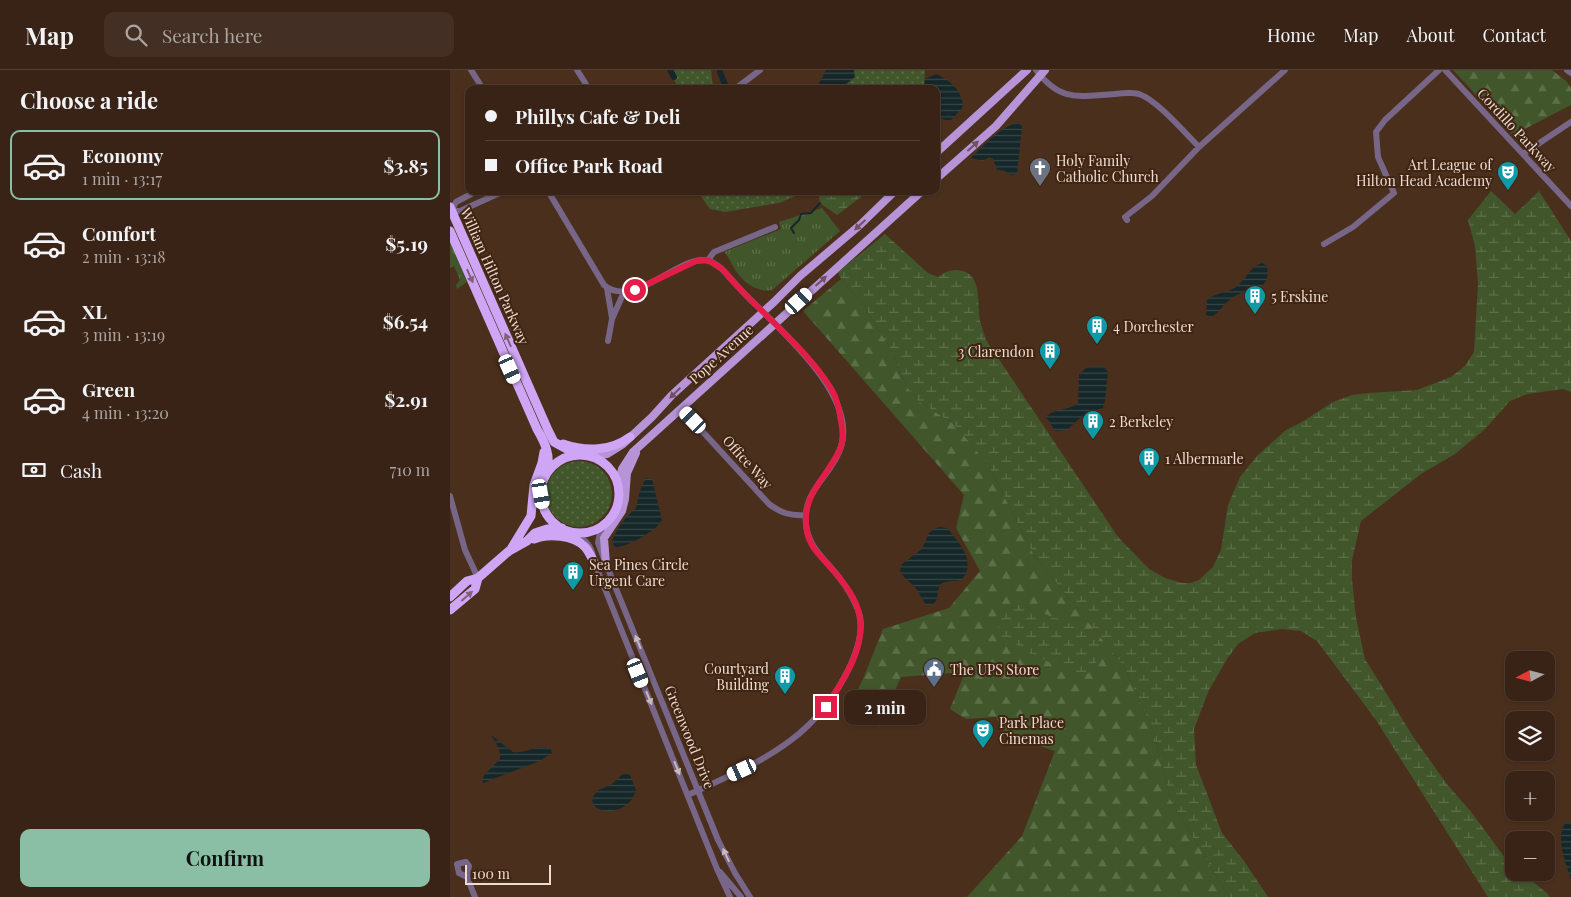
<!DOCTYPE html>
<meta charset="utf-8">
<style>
body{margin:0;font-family:"Playfair Display",serif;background:#432f23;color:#f1f3f6;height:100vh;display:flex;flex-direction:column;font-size:19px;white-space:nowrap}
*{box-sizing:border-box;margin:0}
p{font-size:16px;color:#aba4a1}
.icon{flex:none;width:28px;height:28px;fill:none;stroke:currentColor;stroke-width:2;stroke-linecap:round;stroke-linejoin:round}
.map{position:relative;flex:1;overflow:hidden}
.details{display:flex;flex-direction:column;background:#382316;width:450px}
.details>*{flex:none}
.guide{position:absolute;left:15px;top:15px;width:475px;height:110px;border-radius:10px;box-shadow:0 1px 4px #0004,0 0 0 1px #524035;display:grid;align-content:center;height:110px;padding:0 20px;background:#382316}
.needle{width:32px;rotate:263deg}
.buttons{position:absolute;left:1055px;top:581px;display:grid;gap:10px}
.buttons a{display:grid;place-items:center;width:50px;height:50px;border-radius:10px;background:#382316;box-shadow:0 1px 4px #0004,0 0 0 1px #524035;font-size:25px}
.scale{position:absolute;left:15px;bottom:12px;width:86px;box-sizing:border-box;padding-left:5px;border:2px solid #eedcd1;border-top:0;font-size:14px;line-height:18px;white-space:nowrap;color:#eedcd1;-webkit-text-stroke:4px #402513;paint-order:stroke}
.end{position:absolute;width:22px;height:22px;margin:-11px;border:6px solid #e11d48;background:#fff;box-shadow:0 0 0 2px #fff}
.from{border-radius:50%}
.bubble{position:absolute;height:35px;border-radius:10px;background:#382316;box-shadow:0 1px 4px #0004,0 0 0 1px #524035;font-size:16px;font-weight:700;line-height:35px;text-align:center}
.car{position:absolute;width:15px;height:30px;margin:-15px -8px;border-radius:6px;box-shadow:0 0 4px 1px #0007;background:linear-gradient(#fff 24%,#345 0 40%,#fff 0 76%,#345 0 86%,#fff 0)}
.guide b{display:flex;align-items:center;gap:18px;height:48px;font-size:19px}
.guide b+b{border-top:1px solid #524035}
.guide i{width:12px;height:12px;background:#f1f3f6}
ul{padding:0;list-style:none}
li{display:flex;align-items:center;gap:15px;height:70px;margin:0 10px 8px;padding:0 10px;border:2px solid transparent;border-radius:10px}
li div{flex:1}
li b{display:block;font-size:19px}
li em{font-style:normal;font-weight:700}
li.on{border-color:#8abfa5}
li>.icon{width:45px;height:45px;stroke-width:1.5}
h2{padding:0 20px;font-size:22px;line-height:60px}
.pay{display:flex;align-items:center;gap:12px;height:55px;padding:0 20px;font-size:19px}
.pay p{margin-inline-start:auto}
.primary-button{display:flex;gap:10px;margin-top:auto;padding:10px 20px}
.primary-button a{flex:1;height:58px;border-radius:10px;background:#8abfa5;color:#111;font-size:20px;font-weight:700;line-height:58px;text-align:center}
header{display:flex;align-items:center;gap:30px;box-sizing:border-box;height:70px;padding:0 25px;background:#382316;border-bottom:1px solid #524035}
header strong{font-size:24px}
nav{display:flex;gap:28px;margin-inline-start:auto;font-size:18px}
.search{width:350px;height:45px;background:#432f23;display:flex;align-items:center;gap:12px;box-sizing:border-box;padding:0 18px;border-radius:10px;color:#aba4a1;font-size:19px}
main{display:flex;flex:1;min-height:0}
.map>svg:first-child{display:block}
.grass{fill:url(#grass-dots)}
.forest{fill:url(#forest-firs)}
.wetland{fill:url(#wetland-marsh)}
.park{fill:url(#park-tufts)}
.water{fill:url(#water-rules)}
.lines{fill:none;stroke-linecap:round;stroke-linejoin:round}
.stream{stroke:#152729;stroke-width:2}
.canal{stroke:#152729;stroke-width:6}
.minor{stroke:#776687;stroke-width:6}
.major{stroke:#b694d7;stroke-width:8}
.highway{stroke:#cfa6f6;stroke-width:9}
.oneway{fill:#6f5161}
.oneway2{fill:#805f79}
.oneway3{fill:#cab9bb}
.route{stroke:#e11d48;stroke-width:6}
.labels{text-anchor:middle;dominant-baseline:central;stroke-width:4;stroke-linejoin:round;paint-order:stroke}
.street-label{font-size:14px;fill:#eedcd1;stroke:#402513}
.poi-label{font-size:14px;fill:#eedcd1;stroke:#402513;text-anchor:start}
</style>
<header>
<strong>Map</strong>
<div class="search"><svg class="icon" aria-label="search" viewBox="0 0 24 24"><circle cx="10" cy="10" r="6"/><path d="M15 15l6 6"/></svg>Search here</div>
<nav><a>Home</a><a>Map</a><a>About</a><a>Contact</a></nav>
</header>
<main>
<section class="details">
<h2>Choose a ride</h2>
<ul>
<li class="on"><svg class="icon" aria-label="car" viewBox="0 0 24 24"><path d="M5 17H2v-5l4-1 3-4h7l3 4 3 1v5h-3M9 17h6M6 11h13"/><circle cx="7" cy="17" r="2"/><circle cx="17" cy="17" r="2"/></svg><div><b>Economy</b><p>1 min · 13:17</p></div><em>$3.85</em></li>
<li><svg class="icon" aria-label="car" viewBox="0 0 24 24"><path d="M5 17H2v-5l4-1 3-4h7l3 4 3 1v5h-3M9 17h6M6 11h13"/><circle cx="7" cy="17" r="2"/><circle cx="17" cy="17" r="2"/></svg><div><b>Comfort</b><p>2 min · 13:18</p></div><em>$5.19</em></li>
<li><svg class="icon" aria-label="car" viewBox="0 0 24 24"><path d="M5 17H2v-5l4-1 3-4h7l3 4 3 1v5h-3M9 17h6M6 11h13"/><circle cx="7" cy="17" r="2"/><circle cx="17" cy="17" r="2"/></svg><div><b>XL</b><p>3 min · 13:19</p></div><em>$6.54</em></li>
<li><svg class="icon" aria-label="car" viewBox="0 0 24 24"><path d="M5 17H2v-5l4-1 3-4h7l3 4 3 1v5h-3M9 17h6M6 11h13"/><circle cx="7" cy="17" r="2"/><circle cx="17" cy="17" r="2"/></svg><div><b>Green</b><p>4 min · 13:20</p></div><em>$2.91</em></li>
</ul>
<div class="pay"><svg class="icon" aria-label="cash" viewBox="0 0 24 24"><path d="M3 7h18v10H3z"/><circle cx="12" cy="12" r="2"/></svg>Cash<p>710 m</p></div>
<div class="primary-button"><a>Confirm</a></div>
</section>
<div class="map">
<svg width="1121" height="827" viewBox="0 0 1121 827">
<defs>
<pattern id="grass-dots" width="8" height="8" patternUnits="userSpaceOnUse" patternTransform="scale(1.25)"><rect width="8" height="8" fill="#41572b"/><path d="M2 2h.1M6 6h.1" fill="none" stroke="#5d6f49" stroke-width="1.8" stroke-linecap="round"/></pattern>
<pattern id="forest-firs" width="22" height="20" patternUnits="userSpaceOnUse" patternTransform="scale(1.25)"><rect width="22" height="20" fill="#41572b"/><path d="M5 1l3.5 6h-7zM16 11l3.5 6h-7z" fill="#5d6f49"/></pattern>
<pattern id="wetland-marsh" width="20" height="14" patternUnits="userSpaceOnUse" patternTransform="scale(1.25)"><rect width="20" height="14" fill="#41572b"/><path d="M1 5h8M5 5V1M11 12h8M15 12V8" fill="none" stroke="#5d6f49"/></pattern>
<pattern id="park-tufts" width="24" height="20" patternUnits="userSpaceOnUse" patternTransform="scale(1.25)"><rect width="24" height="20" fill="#41572b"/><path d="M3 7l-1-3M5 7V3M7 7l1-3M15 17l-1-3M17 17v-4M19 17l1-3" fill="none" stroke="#5d6f49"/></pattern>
<pattern id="water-rules" width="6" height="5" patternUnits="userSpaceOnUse" patternTransform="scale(1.25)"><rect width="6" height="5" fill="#152729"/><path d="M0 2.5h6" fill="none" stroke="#374647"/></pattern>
</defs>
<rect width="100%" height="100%" fill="#4b2f1d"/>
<path class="grass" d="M 220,0 L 261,0 L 263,19 L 228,19 Z
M 389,0 L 475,0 L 474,19 L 379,19 Z
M 247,121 L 357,121 L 329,133 L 275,142 L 260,139 Z
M96 424a33 33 0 1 1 66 0a33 33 0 1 1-66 0Z"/>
<path class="forest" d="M 1003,0 L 1102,0 L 1116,11 L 1121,18 L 1121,35 L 1063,65 Z
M 391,209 L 414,236 L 442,281 L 456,315 L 467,330 L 504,354 L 538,394 L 584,485 L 674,596 L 704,663 L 721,731 L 779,827 L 517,827 L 572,766 L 605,681 L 555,665 L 546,647 L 516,649 L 500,639 L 515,602 L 451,607 L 429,657 L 399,638 L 413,609 L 433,559 L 499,538 L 530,501 L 506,458 L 514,425 L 353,241 Z"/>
<path class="wetland" d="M 368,121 L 413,121 L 411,127 L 387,145 L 370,133 Z
M 1041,121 L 1065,144 L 1089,121 L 1121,171 L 1121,322 L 1113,319 L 1077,324 L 1060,331 L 1034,360 L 1005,384 L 971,404 L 911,451 L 902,490 L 902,509 L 906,548 L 915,589 L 964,668 L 996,713 L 1022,743 L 1055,788 L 1064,795 L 1064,802 L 1072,803 L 1098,824 L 1099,827 L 1038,827 L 926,650 L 867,571 L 851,561 L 832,559 L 805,563 L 788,574 L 777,589 L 759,620 L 744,659 L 746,695 L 772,763 L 794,791 L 818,827 L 779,827 L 721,731 L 704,663 L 674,596 L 584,485 L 538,394 L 504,354 L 467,330 L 456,315 L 442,281 L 414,236 L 391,209 L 388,202 L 435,164 L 478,203 L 488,207 C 495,202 498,201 506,200 C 533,200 527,233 530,251 C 532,258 534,264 536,270 L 668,467 L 699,499 L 715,508 L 732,513 L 741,513 L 749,510 L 763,497 L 771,480 L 778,435 L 790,407 L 808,385 L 836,360 L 852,352 L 883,332 L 902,325 L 919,323 L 967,320 L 1001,307 L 1015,296 L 1024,282 L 1028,213 L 1025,176 L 1018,150 Z
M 567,534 C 584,541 644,558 649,575 C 653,585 645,595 639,603 C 620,608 570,576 551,566 C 542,553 554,536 567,534 Z"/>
<path class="park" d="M 372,138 L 390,161 L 322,220 C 306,223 290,210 283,196 C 280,191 278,186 274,182 L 331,159 L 329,152 Z
M 0,172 L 17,212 L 7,219 L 6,215 L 10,210 L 4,196 L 0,198 Z"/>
<path class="water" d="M 376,0 L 404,0 L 405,7 L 390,19 L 366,19 Z
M 486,4 C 501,11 512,20 513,37 L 501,50 L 495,50 L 486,45 L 486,19 L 474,19 L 475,9 Z
M 569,52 L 572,57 L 567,104 L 561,105 L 555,101 L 547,100 L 543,89 L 539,87 L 533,91 L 521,88 C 537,73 547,59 569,52 Z
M 812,193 L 817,196 C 821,223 801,217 787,225 C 783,226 780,230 777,232 C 771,237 768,245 760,247 L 756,245 L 757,230 C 765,223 777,223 786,217 C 796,210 799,197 812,193 Z
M 647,296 L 653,296 L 658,302 L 655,331 L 653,338 C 634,343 630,348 617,360 L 605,361 L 596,347 C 604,338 619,341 628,333 L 629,304 L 636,298 Z
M 196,408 L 202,409 L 212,450 C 208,460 176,478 165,477 L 162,471 C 169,455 174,449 186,438 L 190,420 Z
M 489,457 L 497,458 C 509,472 528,494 511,510 C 505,512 495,510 491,514 C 484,522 493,535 476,535 L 465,517 L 454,507 L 450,500 L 452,494 L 472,479 L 479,463 L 484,459 Z
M 41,665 L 63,682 C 76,684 87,673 101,679 L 102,683 L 90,691 L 33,713 L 32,709 L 35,704 L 50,689 C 51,680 46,673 41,665 Z
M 176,703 L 180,705 L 186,720 C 176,755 124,740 149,720 C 153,718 156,717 160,715 C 166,712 169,705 176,703 Z
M 1121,752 L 1121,810 C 1116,793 1105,769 1115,753 Z"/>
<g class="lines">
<path class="stream" d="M 344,163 L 341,158 L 349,150 L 351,144 L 361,143 L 370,133"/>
<path class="canal" d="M 220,0 L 224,7
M 270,2 L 276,17"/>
<path class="minor" d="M 21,0 L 33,19
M 127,0 L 139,19
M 586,0 C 611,33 628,26 665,24 C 673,23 681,22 689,24 C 707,30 735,63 749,77
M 995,0 L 1121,136
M 1117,0 L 1121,3
M 285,19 L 310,0
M 1073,84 L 1121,52
M 98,121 L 154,215 C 184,241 233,181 259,191 C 263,192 268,196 272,199 C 283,211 294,224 306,235 C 337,266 407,328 391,377 C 382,406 352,420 356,454 C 358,479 378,491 391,510 C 398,519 404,530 408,540 C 415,557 408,578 401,594 C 366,671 309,692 238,725
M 1,141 L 10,141 L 54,121
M 1,141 L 6,132 L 27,121
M 677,150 L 675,147 L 702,126 L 749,77 L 835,0
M 874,174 L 903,157 L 944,123 L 928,87 L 926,62 L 935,50 L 989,0
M 258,190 L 264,182 L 325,157
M 157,218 L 162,248
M 158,271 L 162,249 L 174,222
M 231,338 L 319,434 C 331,443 340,446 355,445
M 0,426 L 15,480 L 28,508
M 151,457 L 148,473 L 156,494 L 268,770 L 285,803 L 300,827
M 125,462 C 139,473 142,477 145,494 L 267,799 L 280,827
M 270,802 L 291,827
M 17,807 L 9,803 L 7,794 L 16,792 L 19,796 L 17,807 L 25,827"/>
<path class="major" d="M 486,83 L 577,0
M 486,109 L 546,56 L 595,0
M 142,386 L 157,384 L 173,374 L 202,347 L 222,325 L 324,232 L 350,206 L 410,155 L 445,121
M 168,415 L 172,399 L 183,382 L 472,121
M 156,494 L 154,468 L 172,441 L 175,429 L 177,403 L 186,383"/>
<path class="highway" d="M 0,137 L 98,360 L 104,372 L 126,384
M 0,161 L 87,359 C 95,373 101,385 97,401
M 113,374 C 136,382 161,381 180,367
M91 424a39 39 0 1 1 78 0a39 39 0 1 1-78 0Z
M 84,469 C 98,463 124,465 135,477 C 139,481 142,489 145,494
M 61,479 L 81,446 L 84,415 L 92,393 L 94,382
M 0,527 L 17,511 L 28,508 L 59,481 L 77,471 L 85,463 L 97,459 L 112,458
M 0,540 L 25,519 L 28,508"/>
</g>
<defs><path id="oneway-solid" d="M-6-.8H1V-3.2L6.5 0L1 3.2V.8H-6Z" transform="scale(1.25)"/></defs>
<g class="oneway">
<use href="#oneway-solid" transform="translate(523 76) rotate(-42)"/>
<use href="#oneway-solid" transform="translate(410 155) rotate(137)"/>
<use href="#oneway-solid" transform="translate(371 211) rotate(-42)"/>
<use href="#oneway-solid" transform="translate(225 323) rotate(136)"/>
</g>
<g class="oneway2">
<use href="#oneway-solid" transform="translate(20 206) rotate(66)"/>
<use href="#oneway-solid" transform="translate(58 270) rotate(-114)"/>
<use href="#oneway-solid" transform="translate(17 526) rotate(-41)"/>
</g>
<g class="oneway3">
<use href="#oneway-solid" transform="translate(188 572) rotate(-112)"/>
<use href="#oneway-solid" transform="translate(199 628) rotate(68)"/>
<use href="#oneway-solid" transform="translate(227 698) rotate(68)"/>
<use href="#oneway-solid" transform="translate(276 785) rotate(-115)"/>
</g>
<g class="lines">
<path class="route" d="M 185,220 L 246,191 L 258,190 L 272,199 C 283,211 294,224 306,235 C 330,259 370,295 385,326 C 388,334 390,343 391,351 C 393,361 394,372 389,381 C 375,411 350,425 357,462 C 360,478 372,487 382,499 C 392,511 406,527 409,544 C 417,576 393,611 376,637"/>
</g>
<defs>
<g id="church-pin" transform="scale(1.125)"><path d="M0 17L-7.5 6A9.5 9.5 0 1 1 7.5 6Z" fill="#6b7280" stroke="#402513"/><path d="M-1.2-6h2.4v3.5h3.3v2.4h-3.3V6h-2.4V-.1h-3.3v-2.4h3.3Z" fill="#fff"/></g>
<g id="theatre-pin" transform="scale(1.125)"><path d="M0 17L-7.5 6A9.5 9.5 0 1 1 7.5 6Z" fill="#0f9aa8" stroke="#402513"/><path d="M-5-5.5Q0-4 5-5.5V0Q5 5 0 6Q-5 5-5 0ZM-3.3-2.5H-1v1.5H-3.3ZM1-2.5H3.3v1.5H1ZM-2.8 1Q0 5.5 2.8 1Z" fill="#fff"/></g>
<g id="building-pin" transform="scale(1.125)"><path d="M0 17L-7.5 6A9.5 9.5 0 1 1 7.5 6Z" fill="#0f9aa8" stroke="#402513"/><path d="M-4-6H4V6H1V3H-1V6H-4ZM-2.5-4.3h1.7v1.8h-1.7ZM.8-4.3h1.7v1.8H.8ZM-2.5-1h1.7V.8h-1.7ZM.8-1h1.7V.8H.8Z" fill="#fff"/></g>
<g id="civic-pin" transform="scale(1.125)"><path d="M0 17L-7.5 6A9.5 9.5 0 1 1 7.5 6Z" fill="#5c6f8a" stroke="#402513"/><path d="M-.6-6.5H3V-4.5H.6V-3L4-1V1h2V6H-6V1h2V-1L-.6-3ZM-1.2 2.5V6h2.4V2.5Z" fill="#fff"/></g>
</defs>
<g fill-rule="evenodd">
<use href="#church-pin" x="590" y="98"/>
<use href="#theatre-pin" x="1058" y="102"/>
<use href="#building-pin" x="805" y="226"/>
<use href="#building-pin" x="647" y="256"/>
<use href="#building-pin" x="600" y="281"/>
<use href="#building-pin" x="643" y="351"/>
<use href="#building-pin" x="699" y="388"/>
<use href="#building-pin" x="123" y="502"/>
<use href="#civic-pin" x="484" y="599"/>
<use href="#building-pin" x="335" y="606"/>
<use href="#theatre-pin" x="533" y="660"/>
</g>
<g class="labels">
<g class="street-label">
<text transform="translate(1067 60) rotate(47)">Cordillo Parkway</text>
<text transform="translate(45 206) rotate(66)">William Hilton Parkway</text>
<text transform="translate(271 284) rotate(-42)">Pope Avenue</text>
<text transform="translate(298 392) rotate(48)">Office Way</text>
<text transform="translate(240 667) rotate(68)">Greenwood Drive</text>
</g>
<g class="poi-label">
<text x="606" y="90">Holy Family<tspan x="606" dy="16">Catholic Church</tspan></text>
<text x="1042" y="94" text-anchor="end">Art League of<tspan x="1042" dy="16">Hilton Head Academy</tspan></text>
<text x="821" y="226">5 Erskine</text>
<text x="663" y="256">4 Dorchester</text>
<text x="584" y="281" text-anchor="end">3 Clarendon</text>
<text x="659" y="351">2 Berkeley</text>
<text x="715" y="388">1 Albermarle</text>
<text x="139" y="494">Sea Pines Circle<tspan x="139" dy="16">Urgent Care</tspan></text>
<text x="319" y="598" text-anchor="end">Courtyard<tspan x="319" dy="16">Building</tspan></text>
<text x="500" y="599">The UPS Store</text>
<text x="549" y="652">Park Place<tspan x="549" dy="16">Cinemas</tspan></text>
</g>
</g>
</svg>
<div class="buttons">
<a><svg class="needle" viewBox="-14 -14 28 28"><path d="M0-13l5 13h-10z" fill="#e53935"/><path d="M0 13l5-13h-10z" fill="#aba4a1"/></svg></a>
<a><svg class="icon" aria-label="layers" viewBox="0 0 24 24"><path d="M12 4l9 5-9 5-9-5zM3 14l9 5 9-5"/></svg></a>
<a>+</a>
<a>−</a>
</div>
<div class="scale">100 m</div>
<i class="end from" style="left:185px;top:220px"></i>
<i class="end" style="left:376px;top:637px"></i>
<div class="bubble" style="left:394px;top:620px;width:82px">2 min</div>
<i class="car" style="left:349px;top:231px;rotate:48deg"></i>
<i class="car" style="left:60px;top:299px;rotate:156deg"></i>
<i class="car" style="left:243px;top:350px;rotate:316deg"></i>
<i class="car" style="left:91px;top:424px;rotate:170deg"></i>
<i class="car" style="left:188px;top:603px;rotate:158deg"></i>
<i class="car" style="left:292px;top:700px;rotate:245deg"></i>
<div class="guide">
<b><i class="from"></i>Phillys Cafe &amp; Deli</b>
<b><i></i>Office Park Road</b>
</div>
</div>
</main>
